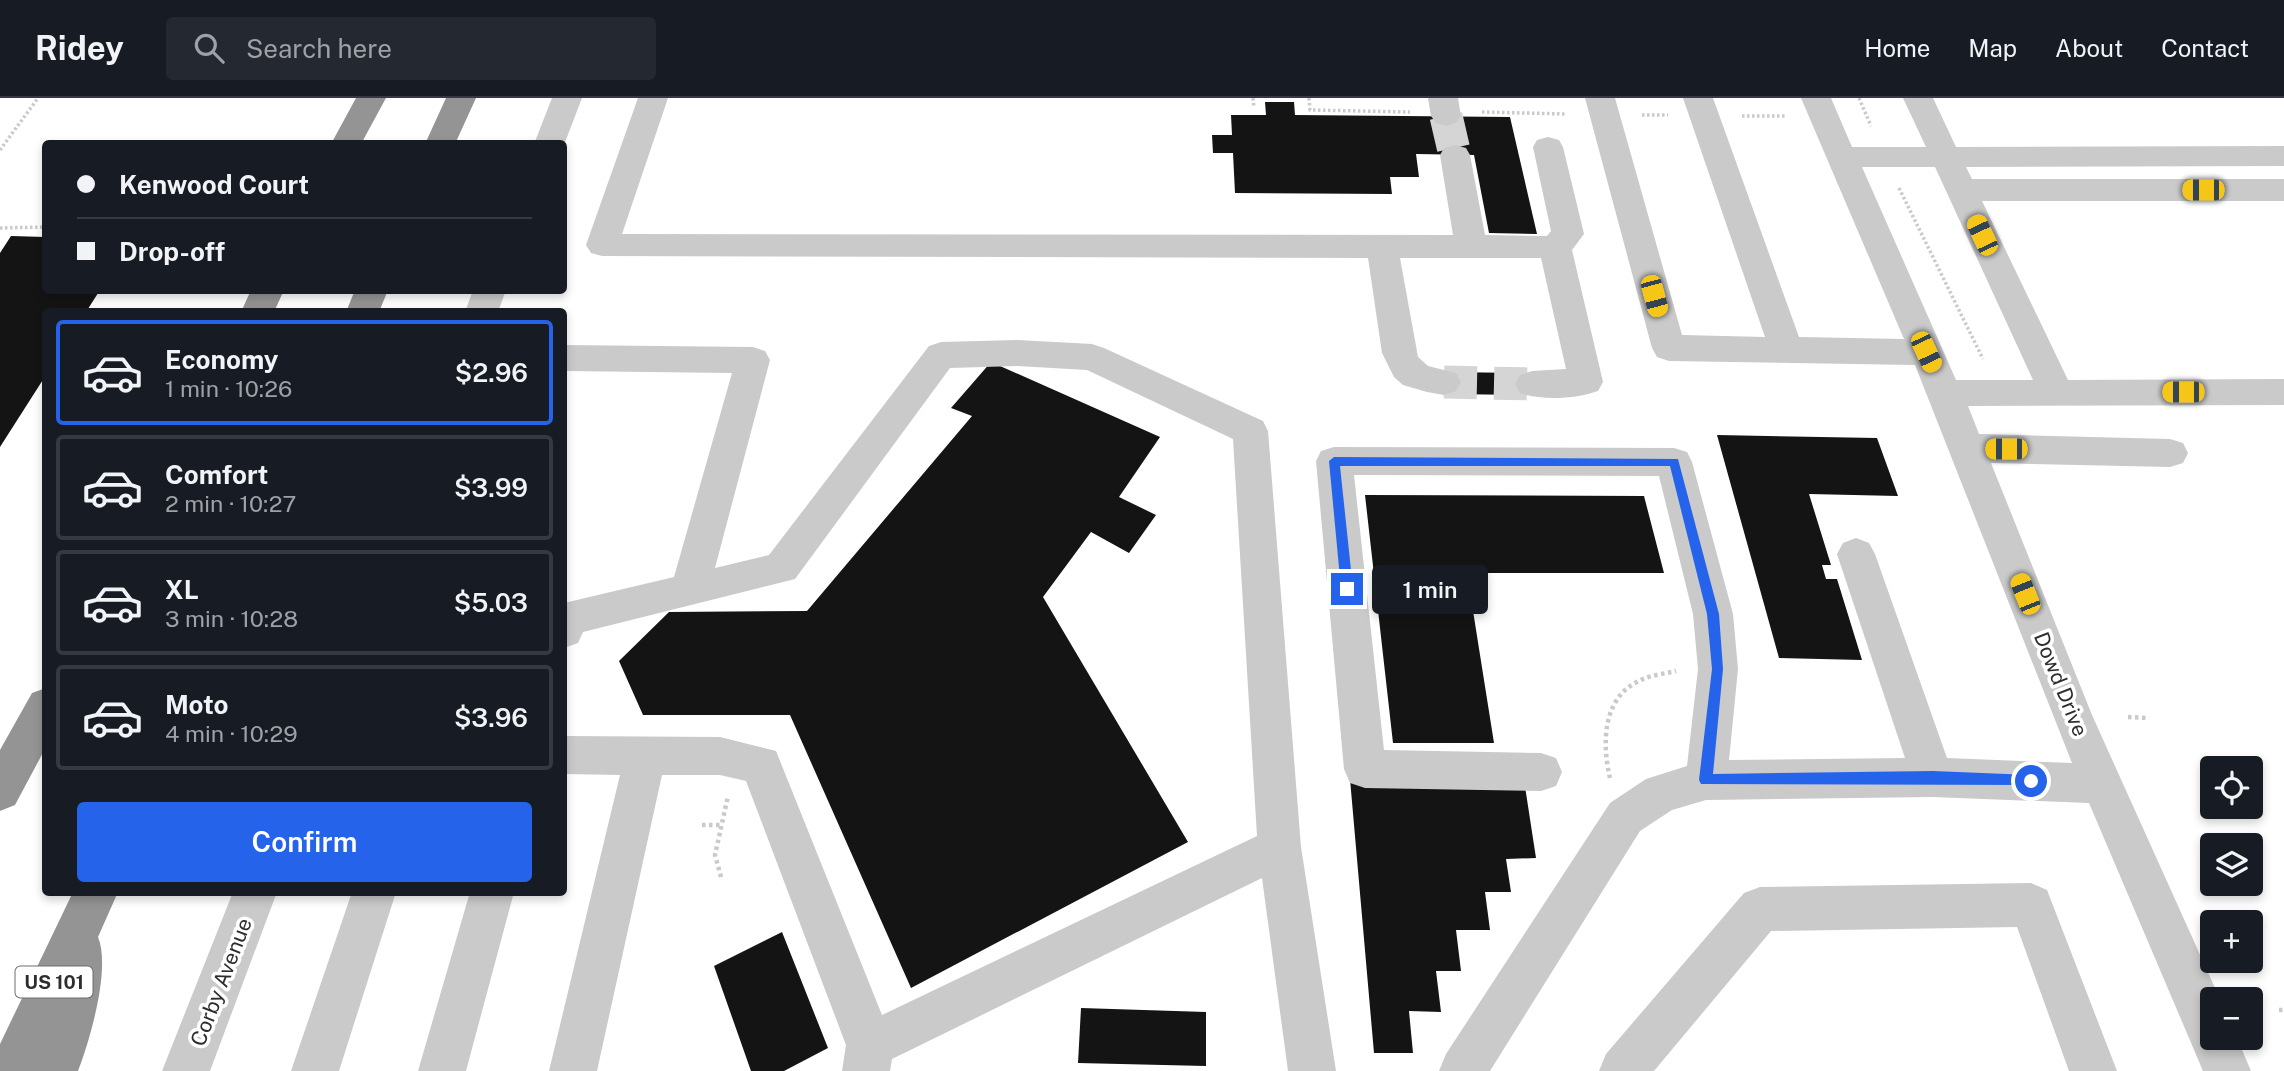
<!DOCTYPE html>
<meta charset="utf-8">
<style>
body{margin:0;font-family:"Public Sans",sans-serif;background:#242831;color:#f1f3f6;height:100vh;display:flex;flex-direction:column;font-size:26px;white-space:nowrap}
*{box-sizing:border-box;margin:0}
p{font-size:23px;color:#9ea1a6}
.icon{flex:none;width:38px;height:38px;fill:none;stroke:currentColor;stroke-width:2;stroke-linecap:round;stroke-linejoin:round}
.map{position:relative;flex:1;overflow:hidden}
.drawer{position:absolute;left:42px;top:210px;width:525px;height:588px;display:flex;flex-direction:column;background:#171b24;border-radius:7px;box-shadow:0 4px 10px #0003}
.drawer>*{flex:none}
.banner{position:absolute;left:42px;top:42px;width:525px;height:154px;border-radius:7px;box-shadow:0 4px 10px #0003;display:grid;align-content:center;height:154px;padding:0 35px;background:#171b24}
.buttons{position:absolute;left:2200px;top:658px;display:grid;gap:14px}
.buttons a{display:grid;place-items:center;width:63px;height:63px;border-radius:7px;background:#171b24;box-shadow:0 4px 10px #0003;font-size:35px}
.end{position:absolute;width:32px;height:32px;margin:-16px;border:9px solid #2563eb;background:#fff;box-shadow:0 0 0 4px #fff}
.from{border-radius:50%}
.bubble{position:absolute;height:49px;border-radius:7px;background:#171b24;box-shadow:0 4px 10px #0003;font-size:23px;font-weight:600;line-height:49px;text-align:center}
.car{position:absolute;width:21px;height:42px;margin:-21px -10px;border-radius:9px;box-shadow:0 0 5px 2px #0007;background:linear-gradient(#f5c518 24%,#345 0 40%,#f5c518 0 76%,#345 0 86%,#f5c518 0)}
.banner b{display:flex;align-items:center;gap:24px;height:66px;font-size:26px}
.banner b+b{border-top:2px solid #363941}
.banner i{width:18px;height:18px;background:#f1f3f6}
ul{padding:12px 0 0;list-style:none}
li{display:flex;align-items:center;gap:21px;height:105px;margin:0 14px 10px;padding:0 21px;border:4px solid #363941;border-radius:7px}
li div{flex:1}
li b{display:block;font-size:26px}
li em{font-style:normal;font-weight:600}
li.on{border-color:#2563eb}
li>.icon{width:63px;height:63px;stroke-width:1.5}
.action{display:flex;gap:14px;margin-top:auto;padding:14px 35px}
.action a{flex:1;height:80px;border-radius:7px;background:#2563eb;color:#fff;font-size:28px;font-weight:600;line-height:80px;text-align:center}
header{display:flex;align-items:center;gap:42px;box-sizing:border-box;height:98px;padding:0 35px;background:#171b24;border-bottom:2px solid #363941}
header strong{font-size:33px}
nav{display:flex;gap:38px;margin-inline-start:auto;font-size:24px}
.search{width:490px;height:63px;background:#242831;display:flex;align-items:center;gap:18px;box-sizing:border-box;padding:0 24px;border-radius:7px;color:#9ea1a6;font-size:26px}
.map>svg:first-child{display:block}
.building{fill:#141414}
.lines{fill:none;stroke-linecap:round;stroke-linejoin:round}
.minor-tunnel{stroke:#d5d5d5;stroke-width:33;stroke-dasharray:33 17;stroke-linecap:butt}
.path-far1{stroke:#cacaca;stroke-width:3.5;stroke-dasharray:2.5 2.5;stroke-linecap:butt}
.path{stroke:#cacaca;stroke-width:4.5;stroke-dasharray:3.5 3.5;stroke-linecap:butt}
.minor{fill:#cacaca;fill-rule:evenodd}
.highway{fill:#949494;fill-rule:evenodd}
.route{fill:#2563eb}
.labels{text-anchor:middle;dominant-baseline:central;stroke-width:7;stroke-linejoin:round;paint-order:stroke}
.shield{fill:#fff;stroke:#6c6c6c;stroke-width:2}
.shield-label{font-size:19px;font-weight:bold;fill:#2d2d2d}
.street-label{font-size:21px;fill:#2d2d2d;stroke:#fff}
</style>
<header>
<strong>Ridey</strong>
<div class="search"><svg class="icon" aria-label="search" viewBox="0 0 24 24"><circle cx="10" cy="10" r="6"/><path d="M15 15l6 6"/></svg>Search here</div>
<nav><a>Home</a><a>Map</a><a>About</a><a>Contact</a></nav>
</header>
<div class="map">
<svg width="2284" height="973" viewBox="0 0 2284 973">
<rect width="100%" height="100%" fill="#fff"/>
<path class="building" d="M 1265,4 L 1294,4 L 1295,17 L 1510,19 L 1537,136 L 1489,135 L 1474,57 L 1416,56 L 1419,79 L 1390,79 L 1392,96 L 1235,95 L 1233,55 L 1213,55 L 1212,37 L 1232,37 L 1231,17 L 1266,17 Z
M 11,138 L 46,139 L 46,192 L 100,192 L 86,214 L 46,214 L 46,277 L 0,349 L 0,155 Z
M 991,264 L 1160,339 L 1119,399 L 1156,417 L 1129,455 L 1091,434 L 1043,499 L 1188,744 L 911,890 L 790,617 L 643,617 L 619,563 L 669,514 L 807,513 L 972,318 L 951,310 Z
M 1442,274 L 1530,275 L 1534,297 L 1445,296 Z
M 1717,337 L 1877,340 L 1898,398 L 1809,396 L 1831,467 L 1822,467 L 1826,481 L 1837,481 L 1862,562 L 1779,560 Z
M 1365,397 L 1644,398 L 1664,475 L 1467,475 L 1494,645 L 1393,645 Z
M 1350,681 L 1524,682 L 1536,760 L 1506,761 L 1511,794 L 1485,794 L 1490,832 L 1456,832 L 1461,873 L 1436,873 L 1441,914 L 1409,913 L 1413,955 L 1374,955 Z
M 782,834 L 828,950 L 784,973 L 751,973 L 714,868 Z
M 1081,910 L 1206,914 L 1206,968 L 1078,965 Z"/>
<g class="lines">
<path class="minor-tunnel" d="M 1446,18 L 1455,57
M 1444,284 L 1532,286"/>
<path class="path-far1" d="M 1253,0 L 1254,10
M 1309,0 L 1310,12 L 1410,14
M 1859,0 L 1871,28
M 1482,14 L 1567,16
M 1642,17 L 1668,17
M 1742,18 L 1786,18
M 0,52 L 38,0
M 1899,90 L 1983,261
M 0,130 L 46,129"/>
<path class="path" d="M 2128,619 L 2148,620
M 1610,680 C 1602,646 1602,600 1639,583 C 1650,577 1664,576 1676,573
M 702,727 L 721,727
M 721,779 L 715,757 L 728,698
M 2279,912 L 2284,912"/>
<path class="minor" d="M 552,0 L 582,0 L 564,47 L 534,46 Z
M 638,0 L 668,0 L 622,136 L 1453,137 L 1440,57 L 1444,50 L 1455,47 L 1466,50 L 1470,57 L 1485,137 L 1547,138 L 1551,133 L 1533,49 L 1537,42 L 1548,39 L 1559,42 L 1563,49 L 1584,136 L 1572,152 L 1603,284 L 1598,293 C 1576,301 1542,303 1520,295 L 1515,286 L 1520,277 L 1532,273 L 1566,271 L 1541,160 L 1400,160 L 1418,259 L 1428,268 L 1456,275 L 1461,284 L 1456,293 L 1444,297 L 1427,294 L 1403,287 L 1394,279 L 1382,255 L 1368,160 L 602,158 L 591,155 L 586,147 Z
M 1428,0 L 1458,0 L 1461,18 L 1456,25 L 1446,28 L 1436,25 L 1431,18 Z
M 1585,0 L 1615,0 L 1682,237 L 1765,239 L 1683,0 L 1713,0 L 1799,239 L 1904,241 L 1801,0 L 1831,0 L 1852,49 L 1926,49 L 1903,0 L 1933,0 L 1956,49 L 2284,48 L 2284,68 L 1966,69 L 1972,81 L 2284,81 L 2284,103 L 1982,103 L 2068,282 L 2284,281 L 2284,307 L 1968,308 L 1979,336 L 2170,341 L 2183,345 L 2188,355 L 2183,365 L 2170,369 L 1991,365 L 2092,617 L 2220,901 L 2212,901 L 2212,940 L 2237,940 L 2251,973 L 2203,973 L 2089,705 L 1933,699 L 1706,702 L 1672,712 L 1640,733 L 1490,973 L 1439,973 L 1446,956 L 1610,705 L 1646,681 L 1687,668 L 1698,571 L 1693,516 L 1659,378 L 1354,377 L 1384,652 L 1541,655 L 1556,660 L 1562,674 L 1556,688 L 1541,693 L 1365,690 L 1350,685 L 1344,671 L 1316,363 L 1321,353 L 1334,349 L 1674,350 L 1687,354 L 1692,364 L 1733,516 L 1738,571 L 1729,662 L 1905,660 L 1837,456 L 1843,445 L 1856,440 L 1869,445 L 1875,456 L 1947,660 L 2072,665 L 1915,267 L 1669,263 L 1657,259 L 1652,250 ZM 1862,69 L 1935,69 L 2033,282 L 1956,282 Z
M 473,192 L 506,192 L 498,214 L 465,214 Z
M 1017,242 L 1092,246 L 1104,250 L 1263,323 L 1268,333 L 1301,749 L 1336,973 L 1288,973 L 1262,780 L 892,961 L 890,973 L 842,973 L 846,947 L 746,683 L 720,677 L 662,677 L 597,973 L 549,973 L 620,677 L 564,676 L 564,638 L 720,639 L 776,653 L 882,917 L 1257,738 L 1233,341 L 1087,272 L 1017,268 L 950,270 L 795,481 L 583,534 L 578,545 L 564,550 L 564,505 L 674,479 L 732,275 L 564,273 L 564,247 L 753,249 L 765,253 L 770,262 L 715,470 L 769,457 L 929,248 L 941,244 Z
M 2031,785 L 2047,792 L 2117,973 L 2069,973 L 2017,829 L 1771,833 L 1654,973 L 1599,973 L 1606,956 L 1744,795 L 1760,789 Z
M 233,794 L 277,794 L 210,973 L 162,973 Z
M 352,794 L 396,794 L 339,973 L 291,973 Z
M 470,794 L 514,794 L 466,973 L 418,973 Z"/>
<path class="highway" d="M 356,0 L 386,0 L 361,46 L 331,46 Z
M 446,0 L 476,0 L 455,46 L 425,46 Z
M 251,192 L 284,192 L 274,214 L 241,214 Z
M 355,192 L 388,192 L 379,214 L 346,214 Z
M 46,590 L 46,649 L 15,707 L 0,713 L 0,652 L 32,595 Z
M 73,794 L 118,794 L 98,839 C 111,870 90,942 78,973 L 0,973 L 0,946 Z"/>
</g>
<path class="route" d="M 1334,359 L 1678,361 L 1719,516 L 1723,571 L 1713,676 L 1933,673 L 2031,677 L 2037,683 L 2035,687 L 1701,686 L 1699,682 L 1712,571 L 1707,516 L 1670,368 L 1340,368 L 1353,491 L 1347,496 L 1341,491 L 1329,363 Z"/>
<g class="labels">
<rect class="shield" x="15.5" y="868.5" width="77" height="31" rx="5"/>
<g class="shield-label">
<text x="54" y="884">US 101</text>
</g>
<g class="street-label">
<text transform="translate(2061 586) rotate(68)">Dowd Drive</text>
<text transform="translate(221 884) rotate(-69)">Corby Avenue</text>
</g>
</g>
</svg>
<div class="buttons">
<a><svg class="icon" aria-label="locate" viewBox="0 0 24 24"><circle cx="12" cy="12" r="6"/><path d="M12 2v4M12 18v4M2 12h4M18 12h4"/></svg></a>
<a><svg class="icon" aria-label="layers" viewBox="0 0 24 24"><path d="M12 4l9 5-9 5-9-5zM3 14l9 5 9-5"/></svg></a>
<a>+</a>
<a>−</a>
</div>
<i class="end from" style="left:2031px;top:683px"></i>
<i class="end" style="left:1347px;top:491px"></i>
<div class="bubble" style="left:1372px;top:467px;width:116px">1 min</div>
<i class="car" style="left:2203px;top:92px;rotate:270deg"></i>
<i class="car" style="left:1982px;top:137px;rotate:335deg"></i>
<i class="car" style="left:1654px;top:198px;rotate:165deg"></i>
<i class="car" style="left:1926px;top:254px;rotate:155deg"></i>
<i class="car" style="left:2183px;top:294px;rotate:270deg"></i>
<i class="car" style="left:2006px;top:351px;rotate:270deg"></i>
<i class="car" style="left:2025px;top:496px;rotate:338deg"></i>
<div class="banner">
<b><i class="from"></i>Kenwood Court</b>
<b><i></i>Drop-off</b>
</div>
<section class="drawer">
<ul>
<li class="on"><svg class="icon" aria-label="car" viewBox="0 0 24 24"><path d="M5 17H2v-5l4-1 3-4h7l3 4 3 1v5h-3M9 17h6M6 11h13"/><circle cx="7" cy="17" r="2"/><circle cx="17" cy="17" r="2"/></svg><div><b>Economy</b><p>1 min · 10:26</p></div><em>$2.96</em></li>
<li><svg class="icon" aria-label="car" viewBox="0 0 24 24"><path d="M5 17H2v-5l4-1 3-4h7l3 4 3 1v5h-3M9 17h6M6 11h13"/><circle cx="7" cy="17" r="2"/><circle cx="17" cy="17" r="2"/></svg><div><b>Comfort</b><p>2 min · 10:27</p></div><em>$3.99</em></li>
<li><svg class="icon" aria-label="car" viewBox="0 0 24 24"><path d="M5 17H2v-5l4-1 3-4h7l3 4 3 1v5h-3M9 17h6M6 11h13"/><circle cx="7" cy="17" r="2"/><circle cx="17" cy="17" r="2"/></svg><div><b>XL</b><p>3 min · 10:28</p></div><em>$5.03</em></li>
<li><svg class="icon" aria-label="car" viewBox="0 0 24 24"><path d="M5 17H2v-5l4-1 3-4h7l3 4 3 1v5h-3M9 17h6M6 11h13"/><circle cx="7" cy="17" r="2"/><circle cx="17" cy="17" r="2"/></svg><div><b>Moto</b><p>4 min · 10:29</p></div><em>$3.96</em></li>
</ul>
<div class="action"><a>Confirm</a></div>
</section>
</div>
